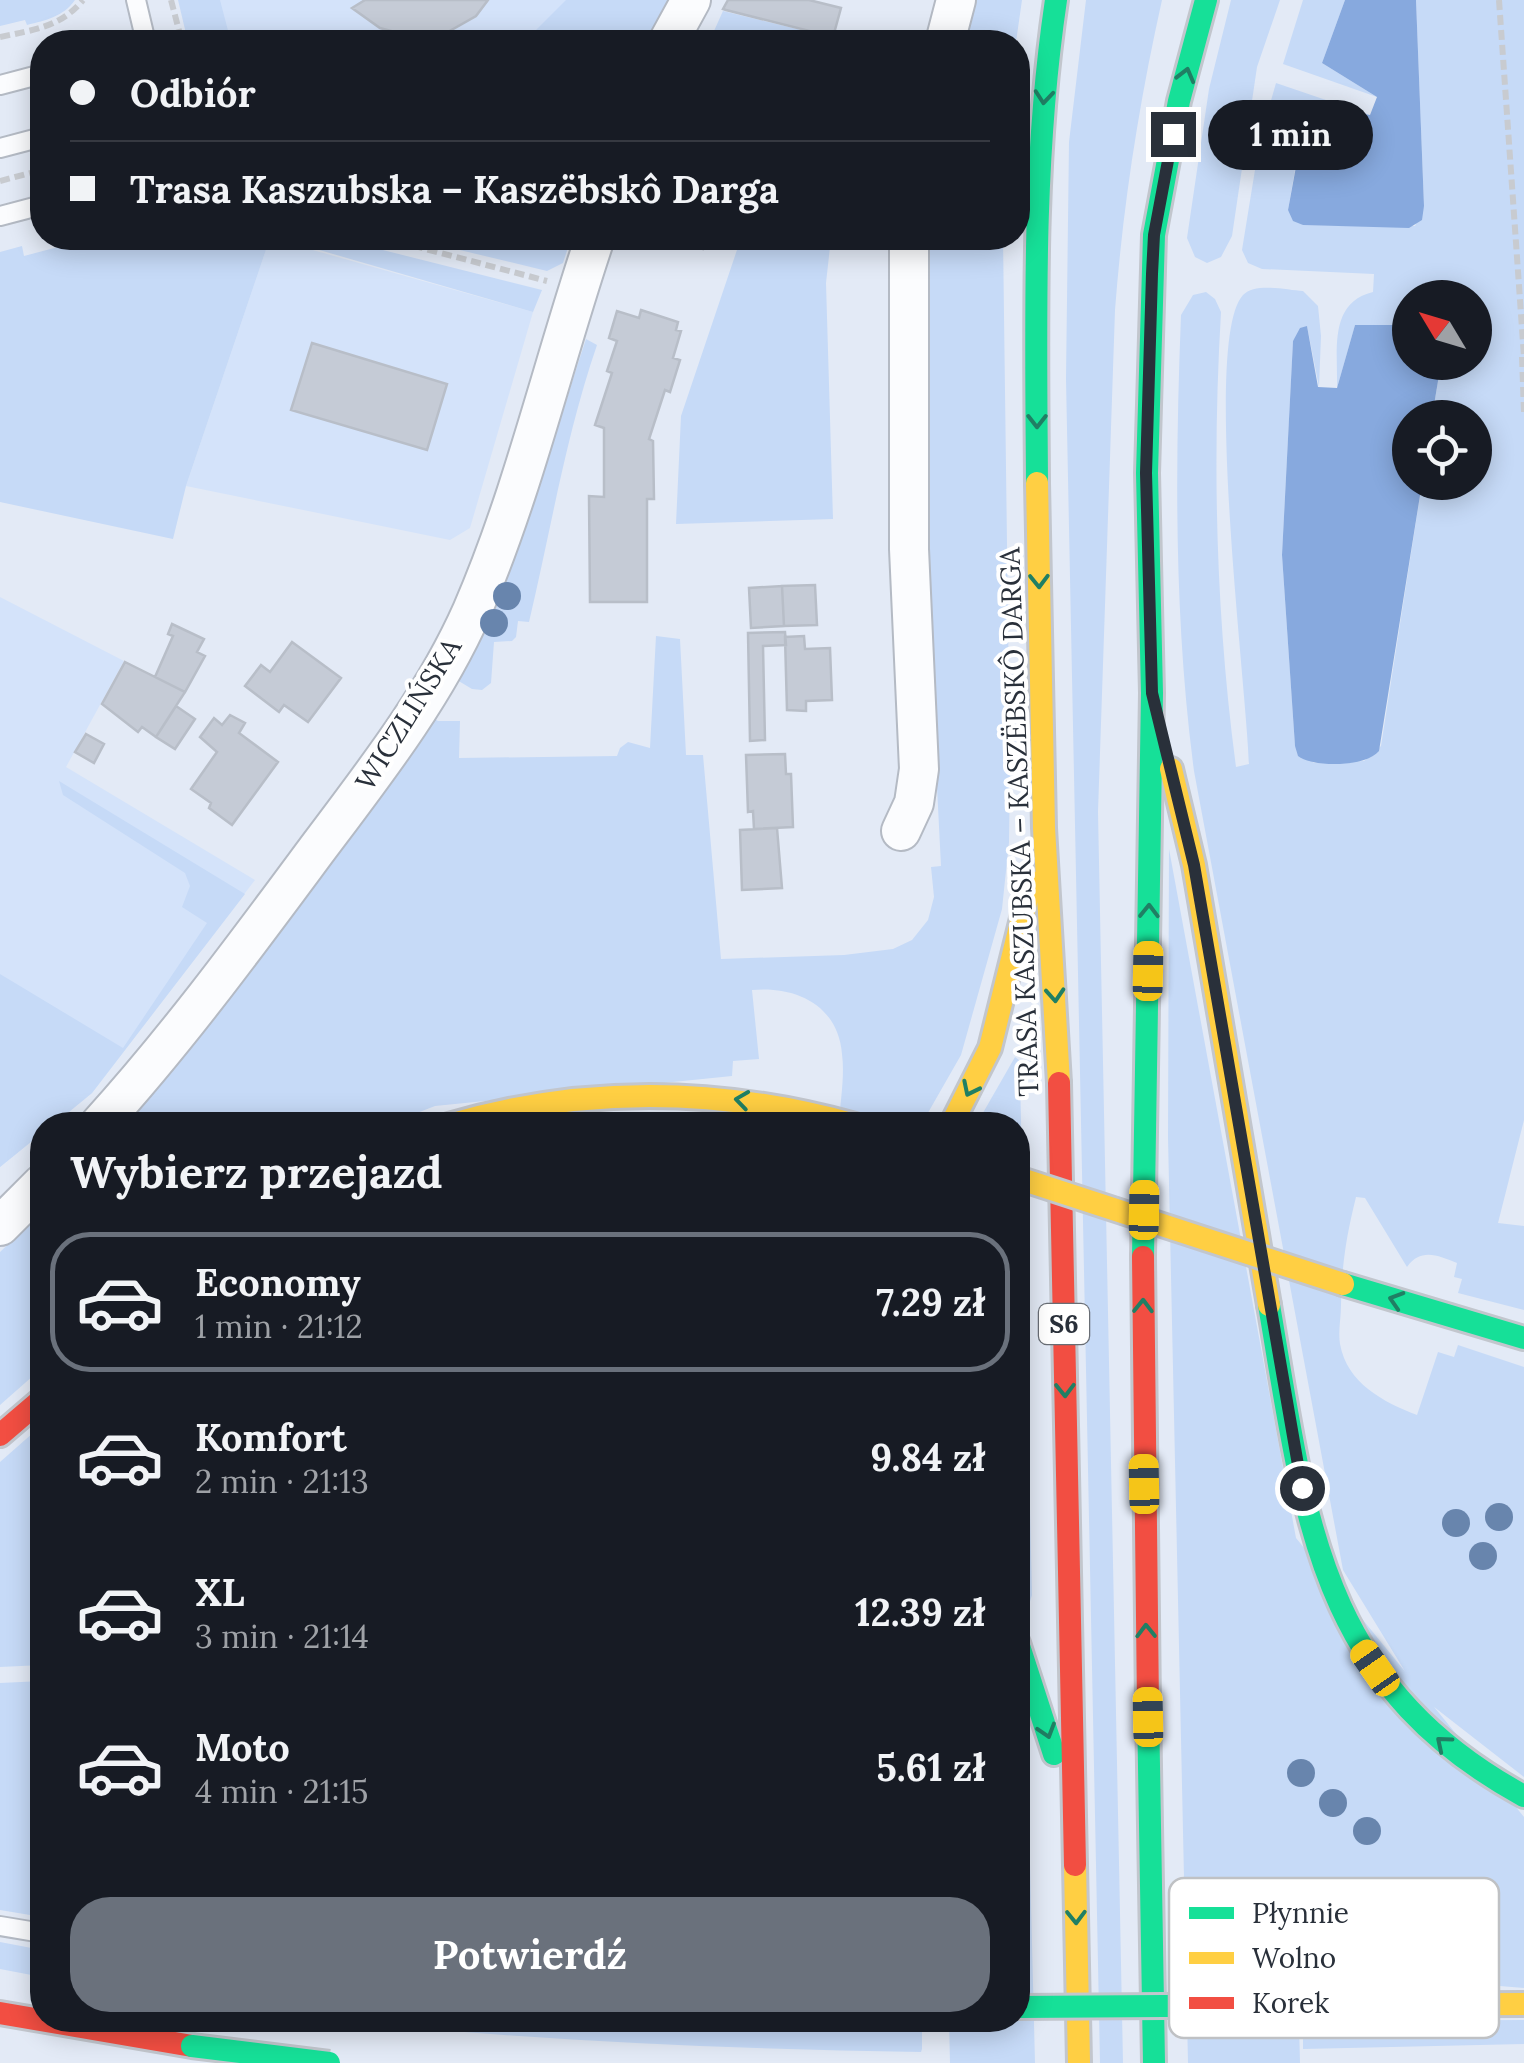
<!DOCTYPE html>
<html lang="pl">
<meta charset="utf-8">
<style>
body{margin:0;font-family:Lora,serif;background:#242831;color:#f1f3f6;height:100vh;display:flex;flex-direction:column;font-size:38px;white-space:nowrap}
*{box-sizing:border-box;margin:0}
p{font-size:32px;color:#9ea1a6}
.icon{flex:none;width:55px;height:55px;fill:none;stroke:currentColor;stroke-width:2;stroke-linecap:round;stroke-linejoin:round}
.map{position:relative;flex:1;overflow:hidden}
.side{position:absolute;left:30px;top:1112px;width:1000px;height:920px;display:flex;flex-direction:column;background:#171b24;border-radius:40px;box-shadow:0 5px 25px #0003}
.side>*{flex:none}
.banner{position:absolute;left:30px;top:30px;width:1000px;height:220px;border-radius:40px;box-shadow:0 5px 25px #0003;display:grid;align-content:center;height:220px;padding:0 40px;background:#171b24}
.needle{width:65px;rotate:308deg}
.buttons{position:absolute;left:1392px;top:280px;display:grid;gap:20px}
.buttons a{display:grid;place-items:center;width:100px;height:100px;border-radius:50%;background:#171b24;box-shadow:0 5px 25px #0003;font-size:50px}
.end{position:absolute;width:45px;height:45px;margin:-22px;border:12px solid #29303a;background:#fff;box-shadow:0 0 0 5px #fff}
.from{border-radius:50%}
.bubble{position:absolute;height:70px;border-radius:35px;background:#171b24;box-shadow:0 5px 25px #0003;font-size:32px;font-weight:800;line-height:70px;text-align:center}
.car{position:absolute;width:30px;height:60px;margin:-30px -15px;border-radius:12px;box-shadow:0 0 8px 2px #0007;background:linear-gradient(#f5c518 24%,#345 0 40%,#f5c518 0 76%,#345 0 86%,#f5c518 0)}
.banner b{display:flex;align-items:center;gap:35px;height:95px;font-size:38px}
.banner b+b{border-top:2px solid #363941}
.banner i{width:25px;height:25px;background:#f1f3f6}
ul{padding:0;list-style:none}
li{display:flex;align-items:center;gap:30px;height:140px;margin:0 20px 15px;padding:0 20px;border:5px solid transparent;border-radius:40px}
li div{flex:1}
li b{display:block;font-size:38px}
li em{font-style:normal;font-weight:800}
li.active{border-color:#6a717c}
li>.icon{width:90px;height:90px;stroke-width:1.5}
h2{padding:0 40px;font-size:45px;line-height:120px}
.action{display:flex;gap:20px;margin-top:auto;padding:20px 40px}
.action a{flex:1;height:115px;border-radius:40px;background:#6a717c;color:#fff;font-size:40px;font-weight:800;line-height:115px;text-align:center}
.map>svg:first-child{display:block}
.built{fill:#d4e3fa}
.green{fill:#c6daf7}
.water{fill:#87a9de}
.building{fill:#c5cbd6;stroke:#b8bec8;stroke-width:2.5}
.lines{fill:none;stroke-linecap:round;stroke-linejoin:round}
.lane-casing{stroke:#b4bac4;stroke-width:22}
.street-casing{stroke:#b4bac4;stroke-width:42}
.fast-casing{stroke:#c2c6cd;stroke-width:28}
.slow-casing{stroke:#c2c6cd;stroke-width:28}
.jam-casing{stroke:#c2c6cd;stroke-width:28}
.path{stroke:#c8cbd0;stroke-width:6;stroke-dasharray:10 5;stroke-linecap:butt}
.lane{stroke:#fbfcfe;stroke-width:18}
.street{stroke:#fbfcfe;stroke-width:38}
.fast{stroke:#16e098;stroke-width:22}
.slow{stroke:#ffcf43;stroke-width:22}
.jam{stroke:#f24e42;stroke-width:22}
.fast-bridge-casing{stroke:#c2c6cd;stroke-width:28;stroke-linecap:butt}
.slow-bridge-casing{stroke:#c2c6cd;stroke-width:28;stroke-linecap:butt}
.fast-bridge{stroke:#16e098;stroke-width:22}
.slow-bridge{stroke:#ffcf43;stroke-width:22}
.tree{fill:#6885ad}
.oneway{stroke:#207f64}
.route{stroke:#29303a;stroke-width:12}
.labels{text-anchor:middle;dominant-baseline:central;stroke-width:8;stroke-linejoin:round;paint-order:stroke}
.shield{fill:#fff;stroke:#696e75;stroke-width:2.5}
.shield-label{font-size:25px;font-weight:bold;fill:#29303a}
.street-label{font-size:28px;fill:#29303a;stroke:#fff}
.key{fill:#fff;stroke:#bfc1c4;stroke-width:2.5}
.key-label{font-size:28px;fill:#29303a}
</style>
<div class="map">
<svg width="1524" height="2063" viewBox="0 0 1524 2063">
<rect width="100%" height="100%" fill="#e3eaf6"/>
<path class="built" d="M 198,0 L 663,0 L 644,42 L 209,42 Z
M 270,238 L 533,312 L 470,528 L 450,540 L 186,486 Z
M 0,597 L 124,661 L 66,767 L 255,880 L 92,1093 L 53,1125 L 42,1125 L 42,1133 L 0,1167 Z"/>
<path class="green" d="M 0,0 L 75,0 C 63,17 46,20 27,25 L 25,20 L 0,26 Z
M 178,0 L 220,0 L 231,42 L 188,42 Z
M 566,0 L 670,0 L 649,42 L 524,42 Z
M 974,0 L 1022,0 L 1016,42 L 961,42 Z
M 1086,0 L 1162,0 C 1139,103 1123,205 1115,310 L 1098,812 L 1123,2063 L 1100,2063 L 1066,379 L 1069,142 Z
M 1231,0 L 1280,0 L 1257,67 L 1232,236 L 1221,257 L 1207,263 L 1195,257 L 1187,238 L 1209,89 Z
M 1303,0 L 1345,0 L 1322,63 L 1377,97 L 1283,64 Z
M 1416,0 L 1524,0 L 1524,1120 L 1498,1223 L 1524,1226 L 1524,1310 L 1458,1293 L 1462,1279 L 1454,1277 L 1457,1263 C 1439,1256 1421,1247 1407,1267 L 1365,1198 L 1356,1197 C 1346,1238 1342,1263 1341,1305 C 1341,1318 1338,1331 1340,1344 C 1347,1383 1383,1402 1417,1415 L 1438,1352 L 1454,1357 L 1458,1345 L 1524,1367 L 1524,1777 L 1420,1696 L 1343,1570 L 1194,771 C 1174,619 1175,468 1181,315 L 1193,295 L 1206,292 L 1215,299 L 1221,312 C 1212,464 1216,616 1236,767 L 1249,764 C 1247,690 1202,339 1243,295 C 1255,282 1287,290 1303,291 L 1318,306 L 1321,336 L 1319,387 L 1307,326 L 1293,341 L 1282,555 L 1295,746 L 1314,763 L 1364,761 L 1381,746 L 1422,483 L 1475,482 L 1475,418 L 1432,417 L 1441,363 L 1475,362 L 1475,298 L 1410,298 L 1410,325 L 1355,325 L 1337,388 C 1338,351 1328,303 1373,292 L 1374,274 L 1262,269 L 1248,263 L 1242,250 L 1260,139 L 1276,83 L 1370,115 L 1304,118 L 1288,210 L 1303,225 L 1415,226 L 1424,206 Z
M 723,11 L 851,42 L 709,42 Z
M 57,238 L 270,238 L 186,486 L 173,539 L 0,502 L 0,252 L 22,246 L 24,256 L 58,247 Z
M 278,238 L 335,238 L 542,290 L 533,312 Z
M 410,238 L 571,238 L 563,263 L 547,271 Z
M 741,238 L 831,238 L 826,283 L 833,519 L 676,524 L 681,416 Z
M 926,238 L 1003,238 L 1010,773 L 1009,842 L 1002,909 L 961,1055 L 921,1125 L 839,1125 C 840,1102 845,1077 842,1054 C 838,1005 796,986 752,990 L 759,1059 L 733,1061 L 732,1076 L 435,1106 L 386,1125 L 128,1125 L 234,993 L 433,718 L 438,721 L 460,721 L 459,758 L 617,756 L 620,748 L 628,742 L 650,748 L 656,636 L 680,639 L 686,755 L 703,755 L 721,959 L 844,955 L 893,949 L 912,940 L 928,920 L 934,897 L 931,867 L 941,866 L 927,589 Z
M 586,339 L 597,345 C 566,435 551,529 529,622 L 518,621 L 516,637 L 512,641 L 494,642 L 491,683 L 482,690 L 472,689 L 457,680 C 519,576 548,453 586,339 Z
M 59,781 L 245,894 L 92,1093 L 53,1125 L 42,1125 L 42,1133 L 0,1167 L 0,974 L 123,1048 L 207,923 L 182,907 L 190,886 L 185,873 L 63,795 Z
M 1169,849 L 1296,1538 L 1524,1817 L 1524,1988 L 1391,1977 L 1390,1900 L 1383,1900 L 1383,1905 C 1285,1911 1299,1990 1300,2063 L 1188,2063 L 1168,1137 Z
M 1015,1057 L 1019,1060 L 1020,1077 L 1032,1595 L 1028,1608 L 1018,1601 L 1018,1125 L 976,1125 Z
M 42,1212 L 42,1368 L 0,1405 L 0,1252 Z
M 42,1425 L 42,1665 L 0,1667 L 0,1462 Z
M 42,1681 L 42,1917 L 0,1910 L 0,1683 Z
M 1018,1703 L 1028,1784 L 1035,2063 L 950,2063 L 949,2020 L 1018,2020 Z
M 0,1942 L 42,1950 L 42,1977 L 0,1969 Z
M 337,2020 L 922,2023 L 922,2049 L 921,2052 C 726,2049 531,2041 337,2020 Z
M 1524,2020 L 1524,2044 L 1303,2049 L 1303,2021 Z"/>
<path class="water" d="M 1345,0 L 1416,0 L 1424,206 L 1422,220 L 1409,228 L 1303,225 L 1293,221 L 1288,210 L 1307,107 L 1370,115 L 1377,97 L 1322,63 Z
M 1355,325 L 1410,325 L 1410,362 L 1441,363 L 1432,417 L 1410,418 L 1410,482 L 1422,483 L 1379,751 C 1366,767 1314,768 1298,756 L 1295,746 L 1282,555 L 1293,341 L 1300,328 L 1307,326 L 1318,387 L 1337,388 Z"/>
<path class="building" d="M 365,0 L 488,0 L 476,16 L 446,33 L 413,37 L 380,28 L 352,8 Z
M 728,0 L 809,0 L 841,8 L 833,37 L 726,10 L 723,9 Z
M 659,238 L 707,238 L 703,249 Z
M 641,310 L 678,322 L 676,330 L 681,331 L 673,358 L 680,360 L 670,392 L 665,390 L 649,439 L 653,441 L 654,499 L 647,499 L 647,602 L 590,602 L 589,496 L 604,497 L 604,428 L 595,425 L 612,373 L 607,371 L 617,341 L 609,338 L 617,311 L 639,318 Z
M 312,343 L 447,384 L 427,450 L 291,410 Z
M 815,585 L 817,625 L 784,626 L 782,586 Z
M 782,586 L 784,626 L 751,628 L 749,588 Z
M 172,624 L 204,639 L 197,652 L 205,656 L 185,692 L 155,677 L 173,636 L 168,634 Z
M 785,632 L 786,645 L 763,646 L 765,740 L 750,741 L 748,633 Z
M 804,636 L 805,649 L 830,648 L 832,700 L 806,701 L 806,711 L 787,710 L 785,637 Z
M 292,642 L 341,678 L 308,722 L 284,705 L 279,712 L 245,686 L 261,665 L 270,672 Z
M 125,662 L 185,692 L 156,737 L 142,727 L 138,732 L 102,704 Z
M 176,706 L 195,719 L 175,749 L 156,737 Z
M 230,715 L 245,723 L 239,733 L 278,762 L 232,825 L 209,808 L 211,803 L 191,789 L 217,752 L 200,737 L 214,718 L 222,725 Z
M 86,734 L 104,744 L 94,763 L 75,752 Z
M 785,754 L 786,774 L 791,774 L 793,827 L 754,829 L 753,811 L 748,812 L 746,755 Z
M 777,828 L 782,888 L 742,890 L 740,830 Z"/>
<g class="lines">
<g class="lane-casing">
<path id="lane" d="M 136,0 L 146,42
M 0,85 L 42,74
M 0,148 L 42,137
M 0,216 L 42,205
M 0,1926 L 42,1933"/>
</g>
<g class="street-casing">
<path id="street" d="M 668,42 L 691,0
M 945,42 L 956,0
M 901,831 L 914,803 L 919,769 L 909,549 L 909,238
M 99,1125 C 177,1039 246,945 315,852 C 372,776 433,699 472,611 C 524,491 553,362 595,238
M 0,1226 L 42,1184"/>
</g>
<g class="fast-casing">
<path id="fast" d="M 1147,473 L 1154,235 L 1179,101 L 1206,0
M 1037,483 C 1036,321 1032,161 1056,0
M 1143,1257 L 1152,693 L 1147,473
M 1343,1284 L 1524,1338
M 1269,1305 C 1305,1515 1317,1683 1524,1796
M 1018,1643 L 1054,1754
M 1148,1707 L 1154,2063"/>
</g>
<g class="slow-casing">
<path id="slow" d="M 1037,483 L 1044,828 L 1059,1083
M 1171,769 L 1194,865 L 1269,1305
M 449,1125 C 585,1085 719,1087 855,1125
M 951,1125 L 990,1048 L 1031,882
M 1075,1865 L 1079,2063
M 1302,2005 L 1524,2004"/>
</g>
<g class="jam-casing">
<path id="jam" d="M 1059,1083 L 1075,1865
M 1143,1257 L 1148,1707
M 0,1435 L 42,1399
M 0,2013 L 192,2046"/>
</g>
<path class="path" d="M 171,0 L 182,42
M 1499,0 L 1524,357
M 0,37 C 33,30 61,27 83,0
M 0,181 L 42,170
M 384,238 L 547,281
M 1522,357 L 1524,412"/>
<use href="#lane" class="lane"/>
<use href="#street" class="street"/>
<use href="#fast" class="fast"/>
<use href="#slow" class="slow"/>
<use href="#jam" class="jam"/>
<g class="fast-bridge-casing">
<path id="fast-bridge" d="M 1018,2007 L 1302,2005
M 192,2046 L 329,2063"/>
</g>
<g class="slow-bridge-casing">
<path id="slow-bridge" d="M 1018,1178 L 1343,1284"/>
</g>
<use href="#fast-bridge" class="fast-bridge"/>
<use href="#slow-bridge" class="slow-bridge"/>
</g>
<g class="tree">
<circle cx="507" cy="596" r="14"/>
<circle cx="494" cy="623" r="14"/>
<circle cx="1499" cy="1517" r="14"/>
<circle cx="1456" cy="1523" r="14"/>
<circle cx="1483" cy="1556" r="14"/>
<circle cx="1301" cy="1773" r="14"/>
<circle cx="1333" cy="1803" r="14"/>
<circle cx="1367" cy="1831" r="14"/>
</g>
<defs><path id="oneway-chevron" d="M-2-3.5L2.5 0L-2 3.5" fill="none" stroke-width="1.6" stroke-linecap="round" stroke-linejoin="round" transform="scale(2.5)"/></defs>
<g class="oneway">
<use href="#oneway-chevron" transform="translate(1186 75) rotate(-75)"/>
<use href="#oneway-chevron" transform="translate(1044 97) rotate(95)"/>
<use href="#oneway-chevron" transform="translate(1037 421) rotate(90)"/>
<use href="#oneway-chevron" transform="translate(1039 581) rotate(89)"/>
<use href="#oneway-chevron" transform="translate(1149 911) rotate(-89)"/>
<use href="#oneway-chevron" transform="translate(1055 995) rotate(86)"/>
<use href="#oneway-chevron" transform="translate(970 1089) rotate(116)"/>
<use href="#oneway-chevron" transform="translate(742 1100) rotate(-172)"/>
<use href="#oneway-chevron" transform="translate(1396 1300) rotate(-163)"/>
<use href="#oneway-chevron" transform="translate(1143 1306) rotate(-89)"/>
<use href="#oneway-chevron" transform="translate(1065 1390) rotate(89)"/>
<use href="#oneway-chevron" transform="translate(1146 1631) rotate(-91)"/>
<use href="#oneway-chevron" transform="translate(1047 1731) rotate(73)"/>
<use href="#oneway-chevron" transform="translate(1443 1743) rotate(-140)"/>
<use href="#oneway-chevron" transform="translate(1076 1917) rotate(89)"/>
</g>
<g class="lines">
<path class="route" d="M 1173,134 L 1154,235 L 1152,274 L 1146,473 L 1152,693 L 1194,865 L 1302,1488"/>
</g>
<g class="labels">
<rect class="shield" x="1039" y="1304" width="50" height="40" rx="8"/>
<g class="shield-label">
<text x="1064" y="1324">S6</text>
</g>
<g class="street-label">
<text transform="translate(408 714) rotate(-58)">WICZLIŃSKA</text>
<text transform="translate(1019 822) rotate(-92)">TRASA KASZUBSKA – KASZËBSKÔ DARGA</text>
</g>
</g>
<rect x="1169" y="1878" width="330" height="160" rx="15" class="key"/>
<rect x="1189" y="1907" width="45" height="12" fill="#16e098"/>
<rect x="1189" y="1952" width="45" height="12" fill="#ffcf43"/>
<rect x="1189" y="1997" width="45" height="12" fill="#f24e42"/>
<g class="key-label">
<text x="1252" y="1923">Płynnie</text>
<text x="1252" y="1968">Wolno</text>
<text x="1252" y="2013">Korek</text>
</g>
</svg>
<div class="buttons">
<a><svg class="needle" viewBox="-14 -14 28 28"><path d="M0-13l5 13h-10z" fill="#e53935"/><path d="M0 13l5-13h-10z" fill="#9ea1a6"/></svg></a>
<a><svg class="icon" aria-label="locate" viewBox="0 0 24 24"><circle cx="12" cy="12" r="6"/><path d="M12 2v4M12 18v4M2 12h4M18 12h4"/></svg></a>
</div>
<i class="end from" style="left:1302px;top:1488px"></i>
<i class="end" style="left:1173px;top:134px"></i>
<div class="bubble" style="left:1208px;top:100px;width:165px">1 min</div>
<i class="car" style="left:1148px;top:971px;rotate:1deg"></i>
<i class="car" style="left:1144px;top:1210px;rotate:1deg"></i>
<i class="car" style="left:1144px;top:1484px;rotate:359deg"></i>
<i class="car" style="left:1375px;top:1668px;rotate:325deg"></i>
<i class="car" style="left:1148px;top:1717px;rotate:359deg"></i>
<div class="banner">
<b><i class="from"></i>Odbiór</b>
<b><i></i>Trasa Kaszubska – Kaszëbskô Darga</b>
</div>
<section class="side">
<h2>Wybierz przejazd</h2>
<ul>
<li class="active"><svg class="icon" aria-label="car" viewBox="0 0 24 24"><path d="M5 17H2v-5l4-1 3-4h7l3 4 3 1v5h-3M9 17h6M6 11h13"/><circle cx="7" cy="17" r="2"/><circle cx="17" cy="17" r="2"/></svg><div><b>Economy</b><p>1 min · 21:12</p></div><em>7.29 zł</em></li>
<li><svg class="icon" aria-label="car" viewBox="0 0 24 24"><path d="M5 17H2v-5l4-1 3-4h7l3 4 3 1v5h-3M9 17h6M6 11h13"/><circle cx="7" cy="17" r="2"/><circle cx="17" cy="17" r="2"/></svg><div><b>Komfort</b><p>2 min · 21:13</p></div><em>9.84 zł</em></li>
<li><svg class="icon" aria-label="car" viewBox="0 0 24 24"><path d="M5 17H2v-5l4-1 3-4h7l3 4 3 1v5h-3M9 17h6M6 11h13"/><circle cx="7" cy="17" r="2"/><circle cx="17" cy="17" r="2"/></svg><div><b>XL</b><p>3 min · 21:14</p></div><em>12.39 zł</em></li>
<li><svg class="icon" aria-label="car" viewBox="0 0 24 24"><path d="M5 17H2v-5l4-1 3-4h7l3 4 3 1v5h-3M9 17h6M6 11h13"/><circle cx="7" cy="17" r="2"/><circle cx="17" cy="17" r="2"/></svg><div><b>Moto</b><p>4 min · 21:15</p></div><em>5.61 zł</em></li>
</ul>
<div class="action"><a>Potwierdź</a></div>
</section>
</div>
